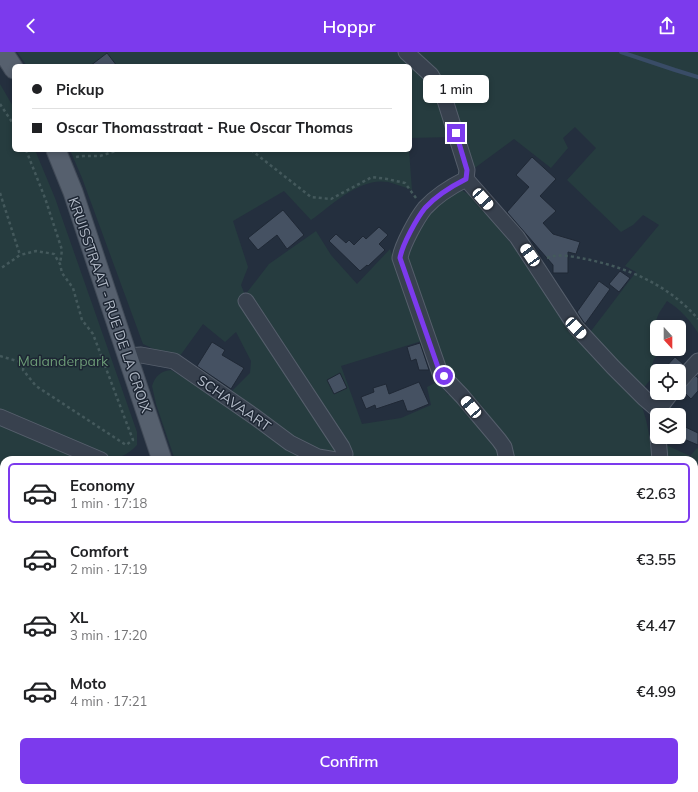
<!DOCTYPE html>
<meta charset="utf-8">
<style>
body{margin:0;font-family:Mulish,sans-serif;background:#f2f2f2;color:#202124;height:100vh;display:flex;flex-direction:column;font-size:15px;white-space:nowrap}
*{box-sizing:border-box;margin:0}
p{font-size:13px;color:#757577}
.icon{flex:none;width:22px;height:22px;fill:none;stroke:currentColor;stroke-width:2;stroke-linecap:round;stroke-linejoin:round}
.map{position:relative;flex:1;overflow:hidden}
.details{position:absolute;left:0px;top:404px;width:698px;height:336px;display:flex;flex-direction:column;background:#fff;border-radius:12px 12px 0 0;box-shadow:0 2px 6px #0003}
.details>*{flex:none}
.hud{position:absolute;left:12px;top:12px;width:400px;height:88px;border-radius:6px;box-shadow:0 2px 6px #0003;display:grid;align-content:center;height:88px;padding:0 20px;background:#fff}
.needle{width:26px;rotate:159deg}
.buttons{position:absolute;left:650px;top:268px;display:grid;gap:8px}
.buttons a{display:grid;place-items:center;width:36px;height:36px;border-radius:6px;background:#fff;box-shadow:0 2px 6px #0003;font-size:20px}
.end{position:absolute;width:18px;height:18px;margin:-9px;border:5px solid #7c3aed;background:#fff;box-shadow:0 0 0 2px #fff}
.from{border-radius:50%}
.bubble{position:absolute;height:28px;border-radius:6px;background:#fff;box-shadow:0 2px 6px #0003;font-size:13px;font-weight:600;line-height:28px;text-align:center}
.car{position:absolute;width:12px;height:24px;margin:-12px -6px;border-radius:5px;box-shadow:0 0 3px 1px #0007;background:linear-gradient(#fff 24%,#345 0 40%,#fff 0 76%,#345 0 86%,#fff 0)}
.hud b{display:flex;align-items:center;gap:14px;height:38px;font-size:15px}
.hud b+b{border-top:1px solid #e0e0e0}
.hud i{width:10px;height:10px;background:#202124}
ul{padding:7px 0 0;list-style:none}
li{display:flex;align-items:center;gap:12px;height:60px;margin:0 8px 6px;padding:0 12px;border:2px solid transparent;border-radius:6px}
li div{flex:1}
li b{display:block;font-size:15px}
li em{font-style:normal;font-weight:600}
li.current{border-color:#7c3aed}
li>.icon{width:36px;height:36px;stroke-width:1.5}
.primary-button{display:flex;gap:8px;margin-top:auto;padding:8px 20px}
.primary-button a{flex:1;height:46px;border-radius:6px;background:#7c3aed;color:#fff;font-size:16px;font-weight:600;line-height:46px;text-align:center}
header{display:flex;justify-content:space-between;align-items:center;height:52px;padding:0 20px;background:#7c3aed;color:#fff;font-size:18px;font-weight:600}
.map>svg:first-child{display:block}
.green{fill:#263c3f}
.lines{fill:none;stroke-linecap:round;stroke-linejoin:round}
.stream{stroke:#394c67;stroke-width:4}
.building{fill:#455162;stroke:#1f2835}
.minor-casing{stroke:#565f6c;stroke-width:17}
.major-casing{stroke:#414a57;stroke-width:21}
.path{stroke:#44595c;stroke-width:2.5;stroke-dasharray:3 3;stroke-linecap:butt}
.minor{stroke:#38414e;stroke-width:15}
.major{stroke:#56606e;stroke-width:19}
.route{stroke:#7c3aed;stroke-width:5}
.labels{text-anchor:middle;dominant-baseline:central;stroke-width:3;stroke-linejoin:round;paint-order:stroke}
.street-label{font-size:14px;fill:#b4bcc9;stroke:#1d2633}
.park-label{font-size:14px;fill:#6b9a76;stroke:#1d2633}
</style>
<header><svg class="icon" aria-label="back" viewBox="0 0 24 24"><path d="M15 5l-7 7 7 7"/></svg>Hoppr<svg class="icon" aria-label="share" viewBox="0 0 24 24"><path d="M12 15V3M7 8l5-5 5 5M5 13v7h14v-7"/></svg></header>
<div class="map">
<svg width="698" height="740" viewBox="0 0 698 740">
<rect width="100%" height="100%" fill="#242f3e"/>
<path class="green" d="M 17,0 L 402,0 L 432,29 L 453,85 L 410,86 L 410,14 L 27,14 Z
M 410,0 L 698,0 L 698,281 C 690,268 680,257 667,249 L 659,261 L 655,271 L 658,275 L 657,297 L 663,297 L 654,307 L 652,314 L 651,327 L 641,339 L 588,283 L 636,220 L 625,214 L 659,173 L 643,163 L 633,173 L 621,180 L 567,128 L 596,96 L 575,75 L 563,86 L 568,96 L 551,116 L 514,87 L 472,118 L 458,75 Z
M 0,32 L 14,56 L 14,98 L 35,98 L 55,146 L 137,380 L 137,393 C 121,410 112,406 91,403 L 91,408 L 4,408 L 4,736 L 258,736 L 260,740 L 0,740 Z
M 70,98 L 409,98 L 412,138 C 404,135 396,132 388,130 C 360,125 332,153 311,168 L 284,139 L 233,169 L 248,215 L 241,233 L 245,243 L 269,212 L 316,179 L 331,203 L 357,232 L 390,197 L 397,218 L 425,288 L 341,314 L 362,372 L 401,366 L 431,353 L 427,335 L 441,328 L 442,335 L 448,343 L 459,338 L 448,325 L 404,204 L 427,160 L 460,137 L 475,147 L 526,210 L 571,279 L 592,304 L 642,355 C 648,371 651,391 651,408 L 175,408 L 156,352 L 152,334 C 155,324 161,319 171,318 L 222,349 L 250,321 L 251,309 L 236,280 L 225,290 L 203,272 L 177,308 L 143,292 L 82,126 Z
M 662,391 L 690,404 L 697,396 L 698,397 L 698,452 L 694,448 L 694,408 L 665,408 Z
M 694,540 L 698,546 L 698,644 L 694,656 Z
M 288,736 L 660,736 L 658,740 L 290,740 Z"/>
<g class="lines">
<path class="stream" d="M 621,0 L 675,18 L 698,25"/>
</g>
<path class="building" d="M 107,1 L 117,14 L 90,14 Z
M 532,105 L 556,127 L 540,144 L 556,159 L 543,171 L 553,182 L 580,190 L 576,202 L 568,200 L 568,221 L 553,221 L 553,213 L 507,160 L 529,135 L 516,123 Z
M 283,158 L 304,183 L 287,197 L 277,183 L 258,198 L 248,186 Z
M 379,175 L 388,183 L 379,192 L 385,198 L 368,214 L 367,213 L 360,219 L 329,189 L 336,182 L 346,191 L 349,188 L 354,193 L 363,184 L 366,187 Z
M 620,219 L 630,226 L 619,240 L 609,232 Z
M 599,229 L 610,237 L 585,272 L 577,260 Z
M 212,290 L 225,298 L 222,303 L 244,316 L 231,337 L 197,314 Z
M 420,291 L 429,318 L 419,318 L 416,307 L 411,309 L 407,295 Z
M 675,305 L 683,312 L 677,319 L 662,319 Z
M 340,321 L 347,336 L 334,342 L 327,328 Z
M 696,324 L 698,326 L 698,339 L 691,347 L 682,338 Z
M 419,330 L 429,352 L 412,359 L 407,359 L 403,348 L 376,357 L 375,353 L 366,357 L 361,345 L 374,340 L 373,336 L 386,332 L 389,342 Z
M 679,372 L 698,381 L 698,393 L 679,385 Z"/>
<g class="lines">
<g class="minor-casing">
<path id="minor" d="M 406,0 L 431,23 L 444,45 L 467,118 L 466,127 L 517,185 L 576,275 L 613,315 L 644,346 L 658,358
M 466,127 C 452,134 436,144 425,156 C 417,166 402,193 400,206 L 440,321 L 462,344 L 499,388 L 504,395 L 507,408
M 246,249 L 342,395 L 345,402 L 344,408
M 128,304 L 141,303 L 174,309 L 255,365 L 290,391 L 318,405 L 336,408
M 679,330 L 698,309
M 658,358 L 671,341
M 0,365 L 101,408
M 658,385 L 660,408
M 694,453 L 698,457"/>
</g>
<g class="major-casing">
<path id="major" d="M 3,0 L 14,17
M 56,98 L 73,140 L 162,408
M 274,736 L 275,740"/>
</g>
<path class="path" d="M 0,52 L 14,73
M 26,98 L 45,146 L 62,198 L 60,212
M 251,98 L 311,145 L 331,147 L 372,125 L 387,127 L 405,131 L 416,146
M 76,105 L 83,104 L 100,104 L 119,98
M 0,141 L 20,203 L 0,217
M 547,206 C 559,201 574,205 586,207 C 628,216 669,233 698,267
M 0,304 L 24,311 L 23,318 L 36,334 L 126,393 L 133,388 L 93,282 L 82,268 L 73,236 L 62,221 L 60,212 L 54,202 L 36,199 L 20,203
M 694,546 L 698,553
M 694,642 L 698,629
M 654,740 L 656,736"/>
<use href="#minor" class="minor"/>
<use href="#major" class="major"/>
</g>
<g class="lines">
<path class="route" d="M 444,324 L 440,321 L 400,206 C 402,193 417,166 425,156 C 436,144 452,134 466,127 L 467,118 L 456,81"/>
</g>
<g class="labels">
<g class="street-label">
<text transform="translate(110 253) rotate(71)">KRUISSTRAAT - RUE DE LA CROIX</text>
<text transform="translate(234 351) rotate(35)">SCHAVAART</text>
</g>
<g class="park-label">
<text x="63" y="309">Malanderpark</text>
</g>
</g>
</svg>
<div class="buttons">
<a><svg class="needle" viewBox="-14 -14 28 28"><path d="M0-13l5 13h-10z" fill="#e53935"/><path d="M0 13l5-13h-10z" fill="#757577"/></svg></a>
<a><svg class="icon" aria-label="locate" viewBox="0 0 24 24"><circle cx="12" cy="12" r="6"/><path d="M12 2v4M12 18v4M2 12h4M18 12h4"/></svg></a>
<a><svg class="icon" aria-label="layers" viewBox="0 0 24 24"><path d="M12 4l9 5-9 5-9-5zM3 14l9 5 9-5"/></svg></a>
</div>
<i class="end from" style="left:444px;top:324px"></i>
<i class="end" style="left:456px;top:81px"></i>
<div class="bubble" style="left:423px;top:23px;width:66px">1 min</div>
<i class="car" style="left:483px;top:147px;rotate:138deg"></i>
<i class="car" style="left:530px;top:203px;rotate:326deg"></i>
<i class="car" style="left:576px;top:276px;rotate:137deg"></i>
<i class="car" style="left:471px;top:355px;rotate:320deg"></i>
<div class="hud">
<b><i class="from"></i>Pickup</b>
<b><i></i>Oscar Thomasstraat - Rue Oscar Thomas</b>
</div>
<section class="details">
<ul>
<li class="current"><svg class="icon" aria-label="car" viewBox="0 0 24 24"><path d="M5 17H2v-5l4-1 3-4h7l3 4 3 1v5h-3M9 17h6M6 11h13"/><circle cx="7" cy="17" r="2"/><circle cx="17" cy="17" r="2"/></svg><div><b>Economy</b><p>1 min · 17:18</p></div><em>€2.63</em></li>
<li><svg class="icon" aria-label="car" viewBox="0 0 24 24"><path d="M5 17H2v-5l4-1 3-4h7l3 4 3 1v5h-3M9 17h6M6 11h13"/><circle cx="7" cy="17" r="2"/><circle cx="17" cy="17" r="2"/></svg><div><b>Comfort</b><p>2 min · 17:19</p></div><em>€3.55</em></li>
<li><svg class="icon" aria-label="car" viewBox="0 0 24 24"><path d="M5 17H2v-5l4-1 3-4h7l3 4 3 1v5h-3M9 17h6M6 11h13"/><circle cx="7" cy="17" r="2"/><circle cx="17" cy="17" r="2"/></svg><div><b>XL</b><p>3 min · 17:20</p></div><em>€4.47</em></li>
<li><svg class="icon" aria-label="car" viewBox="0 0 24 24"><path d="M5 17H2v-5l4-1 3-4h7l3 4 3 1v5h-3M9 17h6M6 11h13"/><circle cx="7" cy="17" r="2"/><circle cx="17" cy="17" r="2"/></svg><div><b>Moto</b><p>4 min · 17:21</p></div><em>€4.99</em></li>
</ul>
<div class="primary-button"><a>Confirm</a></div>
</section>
</div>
